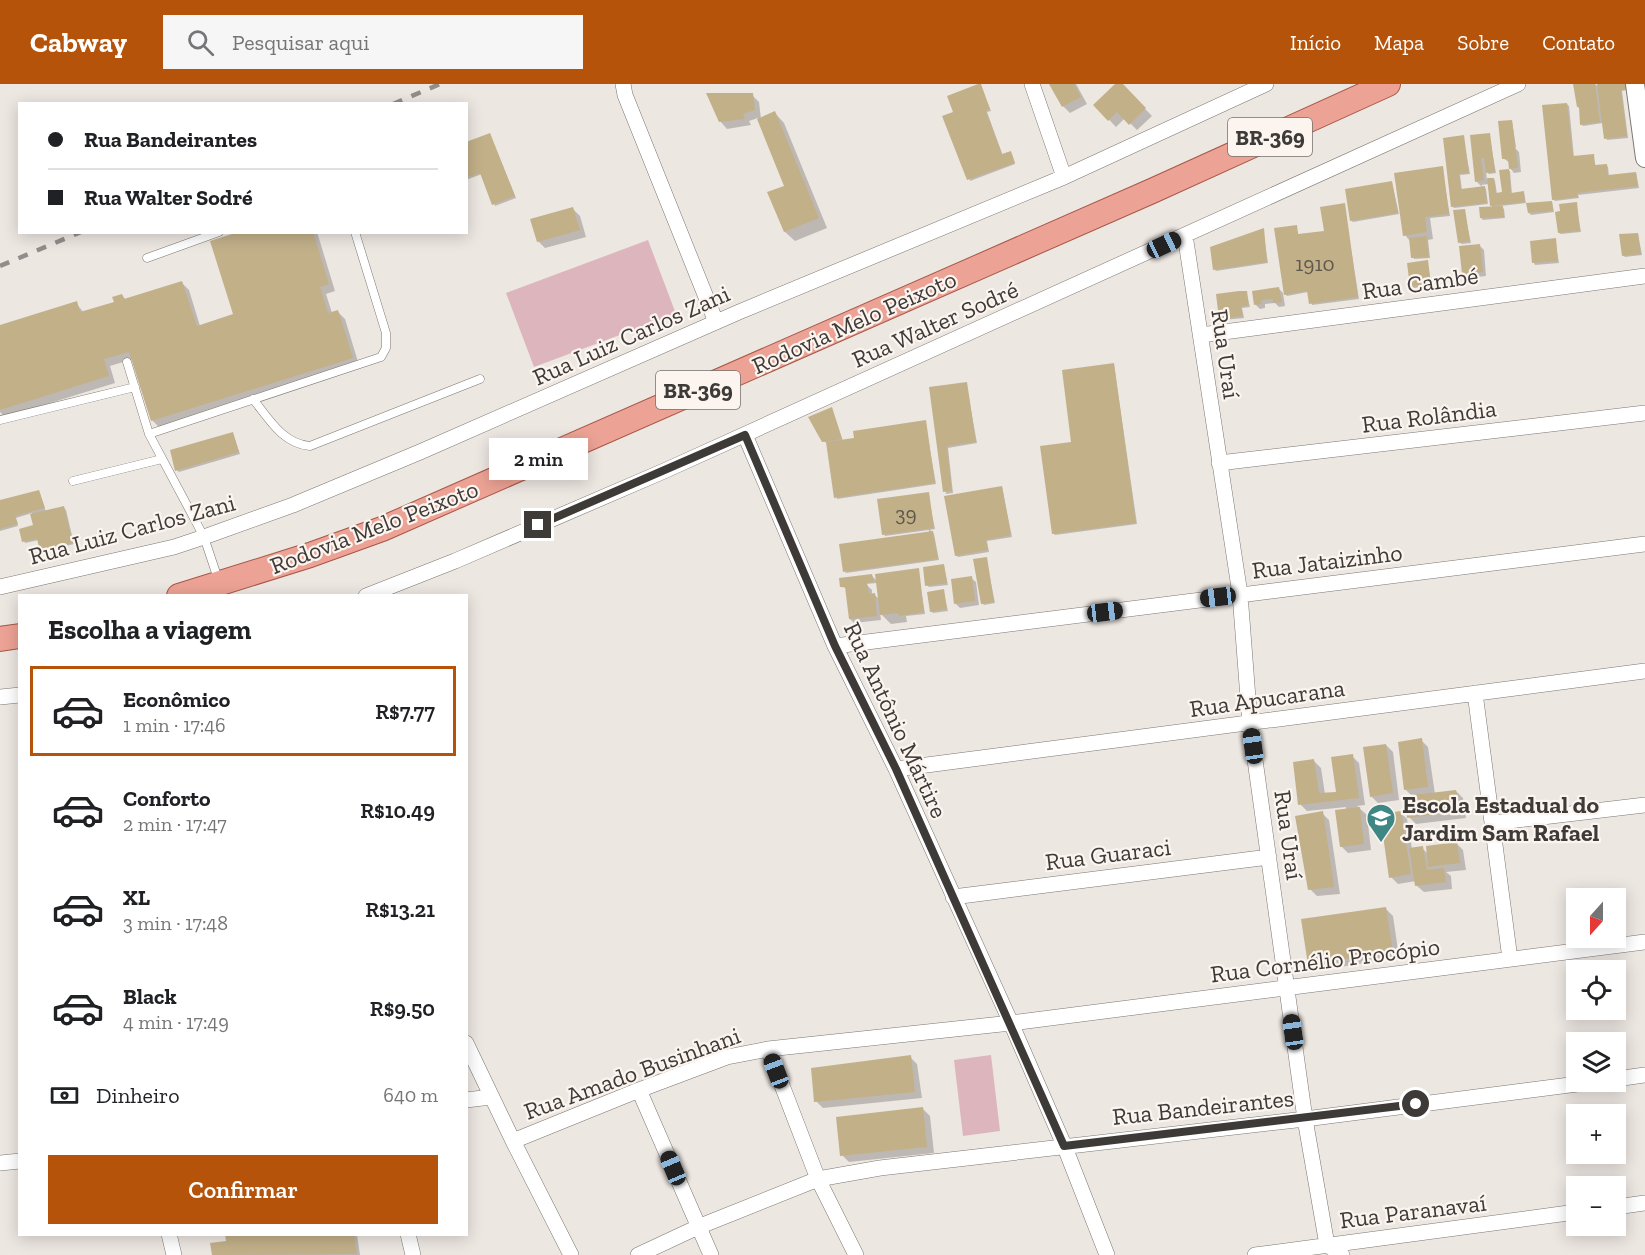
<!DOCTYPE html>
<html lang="pt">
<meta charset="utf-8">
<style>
body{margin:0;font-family:"Zilla Slab",serif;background:#f6f6f6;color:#202124;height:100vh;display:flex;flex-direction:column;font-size:22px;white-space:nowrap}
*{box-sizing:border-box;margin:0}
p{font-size:20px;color:#757577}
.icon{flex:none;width:33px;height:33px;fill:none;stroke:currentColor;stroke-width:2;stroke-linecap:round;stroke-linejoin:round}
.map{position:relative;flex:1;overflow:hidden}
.sheet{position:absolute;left:18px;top:510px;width:450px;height:642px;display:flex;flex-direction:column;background:#fff;border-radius:0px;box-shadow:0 3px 15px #0003}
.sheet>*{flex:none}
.top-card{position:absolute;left:18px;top:18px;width:450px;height:132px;border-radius:0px;box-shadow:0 3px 15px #0003;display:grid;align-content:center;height:132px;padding:0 30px;background:#fff}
.needle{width:39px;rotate:201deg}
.tools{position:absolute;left:1566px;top:804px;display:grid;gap:12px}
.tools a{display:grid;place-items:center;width:60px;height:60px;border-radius:0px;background:#fff;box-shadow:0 3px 15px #0003;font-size:30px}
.end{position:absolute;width:27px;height:27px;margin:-14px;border:8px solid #3d3a38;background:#fff;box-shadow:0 0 0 3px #fff}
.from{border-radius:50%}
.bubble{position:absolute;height:42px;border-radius:0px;background:#fff;box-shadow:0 3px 15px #0003;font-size:20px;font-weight:600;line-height:42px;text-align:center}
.car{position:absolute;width:18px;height:36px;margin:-18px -9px;border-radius:8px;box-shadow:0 0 4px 2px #0007;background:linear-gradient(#222 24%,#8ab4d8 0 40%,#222 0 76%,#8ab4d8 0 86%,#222 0)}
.top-card b{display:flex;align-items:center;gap:21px;height:57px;font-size:22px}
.top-card b+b{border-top:2px solid #e0e0e0}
.top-card i{width:15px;height:15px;background:#202124}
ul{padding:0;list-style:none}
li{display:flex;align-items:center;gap:18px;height:90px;margin:0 12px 9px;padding:0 18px;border:3px solid transparent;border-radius:0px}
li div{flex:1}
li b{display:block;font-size:22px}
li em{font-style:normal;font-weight:600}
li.selected{border-color:#b45309}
li>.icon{width:54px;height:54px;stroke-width:1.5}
h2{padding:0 30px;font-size:27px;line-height:72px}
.pay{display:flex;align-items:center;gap:15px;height:66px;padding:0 30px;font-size:22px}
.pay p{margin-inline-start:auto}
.primary-button{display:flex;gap:12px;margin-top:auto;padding:12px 30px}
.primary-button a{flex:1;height:69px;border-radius:0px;background:#b45309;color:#fff;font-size:24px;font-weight:600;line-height:69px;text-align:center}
header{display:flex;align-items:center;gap:36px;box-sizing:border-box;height:84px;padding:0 30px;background:#b45309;color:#fff}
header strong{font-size:28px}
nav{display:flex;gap:33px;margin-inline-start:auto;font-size:21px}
.search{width:420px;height:54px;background:#f6f6f6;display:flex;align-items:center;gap:15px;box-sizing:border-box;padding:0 21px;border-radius:0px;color:#757577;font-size:22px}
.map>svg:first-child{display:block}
.green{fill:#ddb5bc}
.shadow{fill:#0003;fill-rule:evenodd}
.building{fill:#c2b089}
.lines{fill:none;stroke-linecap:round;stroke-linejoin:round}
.service-casing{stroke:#7c7672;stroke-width:9}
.minor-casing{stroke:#7c7672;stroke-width:16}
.tertiary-casing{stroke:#7c7672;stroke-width:20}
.primary-casing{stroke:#a75646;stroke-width:26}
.service{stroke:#fff;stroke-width:8}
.minor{stroke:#fff;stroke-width:15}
.tertiary{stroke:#fff;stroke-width:18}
.primary{stroke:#eca395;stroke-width:24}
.rail{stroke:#928d8a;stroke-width:4.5;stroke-dasharray:10 10;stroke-linecap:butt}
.route{stroke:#3d3a38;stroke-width:8}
.labels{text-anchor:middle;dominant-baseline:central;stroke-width:4.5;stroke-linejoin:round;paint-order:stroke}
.number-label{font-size:21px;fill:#5e584c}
.shield{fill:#fbf4ef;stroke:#76726f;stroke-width:1.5}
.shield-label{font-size:22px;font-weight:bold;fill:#3d3a38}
.street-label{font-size:24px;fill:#3d3a38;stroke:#fbf4ef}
.poi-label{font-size:24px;font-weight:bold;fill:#3d3a38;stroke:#fbf4ef;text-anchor:start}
</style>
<header>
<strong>Cabway</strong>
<div class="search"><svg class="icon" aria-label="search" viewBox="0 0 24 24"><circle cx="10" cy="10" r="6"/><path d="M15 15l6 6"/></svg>Pesquisar aqui</div>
<nav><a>Início</a><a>Mapa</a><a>Sobre</a><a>Contato</a></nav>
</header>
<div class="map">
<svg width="1645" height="1171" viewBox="0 0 1645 1171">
<rect width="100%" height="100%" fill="#ede7e2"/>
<path class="green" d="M 648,156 L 676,230 L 534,283 L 506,209 Z
M 991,971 L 1000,1047 L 963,1052 L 954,976 Z"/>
<path class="shadow" d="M 1051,0 L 1076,0 L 1087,20 L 1070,29 L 1063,22 Z
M 1117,0 L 1121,0 L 1152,32 L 1137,46 L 1125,34 L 1116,43 L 1095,21 Z
M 1583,0 L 1595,0 L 1599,3 L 1598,0 L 1626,0 L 1627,6 L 1622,7 L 1628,54 L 1607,56 L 1603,39 L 1583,42 L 1581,40 L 1580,25 L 1578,23 Z
M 980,1 L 991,27 L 987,28 L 1003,72 L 1012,71 L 1015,80 L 970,97 L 955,29 Z
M 752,11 L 759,18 L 761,35 L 775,29 L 784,39 L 827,144 L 795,157 L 785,148 L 769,109 L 786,102 L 758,34 L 749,37 L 751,41 L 727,45 L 720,37 Z
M 1567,20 L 1569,22 L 1574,73 L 1593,72 L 1596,83 L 1606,81 L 1608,83 L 1609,92 L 1636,89 L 1639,104 L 1578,111 L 1579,114 L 1555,117 L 1553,115 Z
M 1512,37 L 1516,63 L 1514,63 L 1519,68 L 1521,88 L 1514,89 L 1510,84 L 1510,79 L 1503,74 Z
M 490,50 L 516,114 L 495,122 L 482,90 L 466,96 L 466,59 Z
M 1489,50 L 1496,89 L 1489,90 L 1486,87 L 1487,96 L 1494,95 L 1495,97 L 1497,110 L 1503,109 L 1501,87 L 1510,87 L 1512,110 L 1524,109 L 1526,119 L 1501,122 L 1504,125 L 1505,134 L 1483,136 L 1481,134 L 1492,124 L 1489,100 L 1481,101 L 1486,105 L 1488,120 L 1454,124 L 1452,122 L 1463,53 L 1470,90 L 1460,91 L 1462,106 L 1483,104 L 1476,97 L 1471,53 Z
M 1442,84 L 1450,132 L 1430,134 L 1433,155 L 1428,156 L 1430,174 L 1414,175 L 1410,157 L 1405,151 Z
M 1392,99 L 1399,130 L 1353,138 L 1351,136 Z
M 1552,118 L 1554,128 L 1531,131 L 1529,129 Z
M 1576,119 L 1581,148 L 1561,150 L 1559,149 Z
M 1344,121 L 1359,215 L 1312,221 L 1308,208 L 1287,212 L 1285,210 L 1296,143 L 1299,152 L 1325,149 Z
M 573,125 L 580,132 L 586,153 L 545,164 L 538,157 Z
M 1464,126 L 1471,159 L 1462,160 L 1460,159 Z
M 1263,146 L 1268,179 L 1216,187 L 1215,186 Z
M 243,148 L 317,148 L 335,207 L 326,210 L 332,229 L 338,228 L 345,235 L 359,281 L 159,343 L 152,336 L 133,275 L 110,282 L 115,299 L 5,333 L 0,328 L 0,243 L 76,219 L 84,229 L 116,219 L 122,211 L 126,216 L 182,199 L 189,206 L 200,242 L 235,231 Z
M 1638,150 L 1642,171 L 1625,173 L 1623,171 Z
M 1555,156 L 1559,179 L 1535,181 L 1534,179 Z
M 1479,161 L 1484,166 L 1486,192 L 1468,194 L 1464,189 Z
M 1427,177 L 1432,202 L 1414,204 L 1412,203 Z
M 1279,205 L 1283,209 L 1285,222 L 1279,223 L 1275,219 L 1265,220 L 1265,224 L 1260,225 L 1255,220 L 1254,208 Z
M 1246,209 L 1250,223 L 1242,224 L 1244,234 L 1223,236 L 1221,235 Z
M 1114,281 L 1137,440 L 1055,451 L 1053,449 L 1073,359 Z
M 966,299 L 977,359 L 948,364 L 953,409 L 946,410 L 931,304 Z
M 832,325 L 843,357 L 925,338 L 936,400 L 837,415 L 827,359 L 823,357 Z
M 233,350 L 240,370 L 179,388 L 177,386 Z
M 1002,403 L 1012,453 L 987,457 L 989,468 L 958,473 L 956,471 Z
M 39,407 L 46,428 L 64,424 L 66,426 L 74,460 L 43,468 L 39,456 L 25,459 L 24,457 L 35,442 L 32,429 L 16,434 L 18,442 L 0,447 L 0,418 Z
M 928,410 L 935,445 L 930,446 L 934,450 L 939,476 L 846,489 L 845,488 L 929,449 L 929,446 L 885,452 L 884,450 Z
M 986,474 L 995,519 L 984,521 L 982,519 Z
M 944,482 L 948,501 L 929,503 L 927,501 Z
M 918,486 L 925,530 L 906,532 L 907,538 L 891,540 L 880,529 L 881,536 L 854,539 L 850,535 L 847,504 L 841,503 L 872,492 L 877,497 ZM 877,499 L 879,515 L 874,510 L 872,511 L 872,506 L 866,500 Z
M 971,494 L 976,498 L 979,521 L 960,524 L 955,519 Z
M 943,507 L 948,527 L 933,529 L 931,527 Z
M 1421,656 L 1428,663 L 1435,710 L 1456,707 L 1463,714 L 1466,734 L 1416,740 L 1409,733 L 1413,713 L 1406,706 Z
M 1386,661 L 1393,668 L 1399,716 L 1378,719 L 1371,712 Z
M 1352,672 L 1359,679 L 1365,721 L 1357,722 L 1367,731 L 1371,766 L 1348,769 L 1341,762 L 1346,723 L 1307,727 L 1300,720 L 1314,677 L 1321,684 L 1325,710 L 1338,709 Z
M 1400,728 L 1407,735 L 1412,765 L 1422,764 L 1428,770 L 1456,759 L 1463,766 L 1466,786 L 1446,788 L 1451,792 L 1452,805 L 1424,808 L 1416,801 L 1416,797 L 1398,800 L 1391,793 Z
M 1322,729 L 1329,736 L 1340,810 L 1317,812 L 1310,805 Z
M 1386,825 L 1393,832 L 1399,873 L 1317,887 L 1310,880 Z
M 910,973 L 917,980 L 922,1014 L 823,1024 L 816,1017 Z
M 923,1025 L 930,1032 L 934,1069 L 849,1078 L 842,1071 Z
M 227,1150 L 357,1150 L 360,1171 L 214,1171 L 212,1160 L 228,1158 Z"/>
<path class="building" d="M 978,0 L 981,0 L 990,25 L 986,27 L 1002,70 L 1011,67 L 1015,79 L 967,96 L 942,32 L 953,28 L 947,12 Z
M 1049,0 L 1074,0 L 1081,13 L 1062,23 Z
M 1115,0 L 1123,0 L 1146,24 L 1129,41 L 1117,28 L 1108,37 L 1093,21 Z
M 1573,0 L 1595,0 L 1600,38 L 1580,41 L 1579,23 L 1577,23 Z
M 1597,0 L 1626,0 L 1626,5 L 1621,6 L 1627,52 L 1604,55 Z
M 706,9 L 753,9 L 755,26 L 743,30 L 745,35 L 719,38 Z
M 1567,19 L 1573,72 L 1594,70 L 1595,81 L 1607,80 L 1608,91 L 1636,88 L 1638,102 L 1577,109 L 1578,113 L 1552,116 L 1542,21 Z
M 775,27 L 819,134 L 784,148 L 767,108 L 784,102 L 757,35 Z
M 1512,36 L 1518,84 L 1509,85 L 1508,75 L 1502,75 L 1498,37 Z
M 490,49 L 515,112 L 492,121 L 480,89 L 466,94 L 466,58 Z
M 1490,49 L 1495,88 L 1486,89 L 1484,74 L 1481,74 L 1484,96 L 1475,98 L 1470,51 Z
M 1464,51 L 1469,89 L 1459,90 L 1461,105 L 1485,102 L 1487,119 L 1451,123 L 1443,54 Z
M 1443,82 L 1449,130 L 1425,133 L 1427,148 L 1403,152 L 1394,89 Z
M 1509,85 L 1511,109 L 1524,107 L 1525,118 L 1490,122 L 1487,94 L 1494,94 L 1496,109 L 1502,108 L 1499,86 Z
M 1392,97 L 1398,129 L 1350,137 L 1345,105 Z
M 1552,117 L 1553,127 L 1528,129 L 1526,119 Z
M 1577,118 L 1580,147 L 1558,149 L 1555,128 L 1560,127 L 1559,120 Z
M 1345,119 L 1358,213 L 1309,220 L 1307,207 L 1284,211 L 1274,144 L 1297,141 L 1298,150 L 1324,147 L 1320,123 Z
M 1503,122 L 1504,133 L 1480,134 L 1479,123 Z
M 573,123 L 580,146 L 537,158 L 530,135 Z
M 1465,125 L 1470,157 L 1458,159 L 1453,126 Z
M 1264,144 L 1267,178 L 1213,186 L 1210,163 Z
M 238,148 L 313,148 L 329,200 L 320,203 L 328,229 L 338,226 L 353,274 L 151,337 L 129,268 L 104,275 L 109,292 L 0,326 L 0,241 L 77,217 L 80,228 L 114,218 L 112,213 L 122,210 L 124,215 L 182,197 L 197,242 L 233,230 L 210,157 Z
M 1638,149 L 1641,170 L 1622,172 L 1619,150 Z
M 1427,152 L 1429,173 L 1411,174 L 1409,154 Z
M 1556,154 L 1558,177 L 1532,179 L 1530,157 Z
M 1480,160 L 1483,188 L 1462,190 L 1459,162 Z
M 1428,176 L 1431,201 L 1410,203 L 1407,179 Z
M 1279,203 L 1282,218 L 1273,219 L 1273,215 L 1261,216 L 1262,220 L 1254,221 L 1252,207 Z
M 1239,207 L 1247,207 L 1249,221 L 1241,223 L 1243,232 L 1219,235 L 1216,210 Z
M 1114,279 L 1136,439 L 1052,450 L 1040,362 L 1071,358 L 1062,286 Z
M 967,298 L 976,358 L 947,362 L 952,407 L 943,408 L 929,303 Z
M 832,323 L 842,355 L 822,358 L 808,333 Z
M 926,336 L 935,399 L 834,414 L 826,358 L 854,354 L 853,347 Z
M 233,348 L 239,368 L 175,387 L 170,366 Z
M 1002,402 L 1011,451 L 986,456 L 988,466 L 955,472 L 944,412 Z
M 39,406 L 45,424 L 15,432 L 18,440 L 0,445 L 0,416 Z
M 929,408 L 934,444 L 882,451 L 877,415 Z
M 64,422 L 73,459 L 40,467 L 37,455 L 22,458 L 19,445 L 33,441 L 30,430 Z
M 933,447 L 938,475 L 843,488 L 839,460 Z
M 987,473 L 994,518 L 981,520 L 973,475 Z
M 944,480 L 947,499 L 925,502 L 923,483 Z
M 919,484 L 924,528 L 899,532 L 898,529 L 880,531 L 875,490 Z
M 872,490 L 874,498 L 867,499 L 869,510 L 875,509 L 877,532 L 849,535 L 845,503 L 840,503 L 839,494 Z
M 972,492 L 975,517 L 954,520 L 951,495 Z
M 944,505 L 947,525 L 930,528 L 927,508 Z
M 1422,654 L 1428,703 L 1404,706 L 1398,658 Z
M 1386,660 L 1393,709 L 1370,713 L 1363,663 Z
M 1353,670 L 1359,714 L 1298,721 L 1293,678 L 1314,675 L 1319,709 L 1336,708 L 1331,673 Z
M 1456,706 L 1460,727 L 1407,734 L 1404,712 Z
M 1360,723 L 1364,760 L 1340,763 L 1335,726 Z
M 1323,727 L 1334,803 L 1308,806 L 1295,732 Z
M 1401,727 L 1411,790 L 1389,794 L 1380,730 Z
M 1457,758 L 1460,779 L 1428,783 L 1426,762 Z
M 1423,762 L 1427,786 L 1444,784 L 1446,798 L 1415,802 L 1409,764 Z
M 1386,823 L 1393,867 L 1308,881 L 1301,835 Z
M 911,971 L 915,1008 L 814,1018 L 811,984 Z
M 923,1023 L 927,1063 L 840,1072 L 836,1033 Z
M 225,1150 L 354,1150 L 357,1170 L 212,1171 L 210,1159 L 226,1157 Z"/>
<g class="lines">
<g class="service-casing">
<path id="service" d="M 147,174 L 219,148
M 127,278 L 149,350 L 204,453 L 219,498
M 253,315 C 269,335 283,360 310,362 L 480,295
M 0,336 L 135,303
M 149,350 L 381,273 L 386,264 L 386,249 L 355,148
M 73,397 L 162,375"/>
</g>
<g class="minor-casing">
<path id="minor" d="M 623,0 L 625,11 L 716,238
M 1032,0 L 1064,93
M 1185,151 L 1240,510 L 1250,640 L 1305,1035 L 1327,1161 L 1342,1171
M 1201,251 L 1645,192
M 745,351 L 835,562 L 896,685 L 1011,939 L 1064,1061 L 1107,1171
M 1219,379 L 1645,329
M 0,503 L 174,463 L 204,453 L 293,421 L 420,368 L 739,228 L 1064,93 L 1266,0
M 366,512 L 455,477 L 664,387 L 1518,0
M 835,562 L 1645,460
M 1475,609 L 1510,875
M 0,613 L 20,611
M 896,685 L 1645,587
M 1492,739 L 1645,721
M 953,813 L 1269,773
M 466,959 L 513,1057 L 571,1171
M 768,965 L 818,1095 L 856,1171
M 1616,995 L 1645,991
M 639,1006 L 711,1171
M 466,1016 L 491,1013
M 513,1057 L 639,1006 L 727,973 L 768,965 L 1011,939 L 1645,858
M 0,1079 L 20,1077
M 1616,1123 L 1645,1119
M 169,1150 L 174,1171
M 408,1150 L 413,1171
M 638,1171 L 698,1143 L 818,1095 L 880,1084 L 1305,1035 L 1593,998
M 1255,1171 L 1576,1128"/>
</g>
<g class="tertiary-casing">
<path id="tertiary" d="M 1635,0 L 1645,74"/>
</g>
<g class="primary-casing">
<path id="primary" d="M 179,512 L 310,471 L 382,445 L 1152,107 L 1388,0
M 0,555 L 20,552"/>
</g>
<use href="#service" class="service"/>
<use href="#minor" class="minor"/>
<use href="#tertiary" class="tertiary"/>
<use href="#primary" class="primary"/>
<path class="rail" d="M 393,20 L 440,0
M 0,182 L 81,148"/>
</g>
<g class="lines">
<path class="route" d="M 538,441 L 745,351 L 835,562 L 896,685 L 1064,1062 L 1416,1020"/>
</g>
<defs>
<g id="school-pin" transform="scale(1.5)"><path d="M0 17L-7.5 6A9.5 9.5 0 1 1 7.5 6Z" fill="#3f8785" stroke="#fbf4ef"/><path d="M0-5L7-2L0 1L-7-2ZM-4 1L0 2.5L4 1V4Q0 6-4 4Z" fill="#fff"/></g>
</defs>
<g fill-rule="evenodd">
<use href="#school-pin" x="1381" y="734"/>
</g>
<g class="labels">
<g class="number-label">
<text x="1315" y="179">1910</text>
<text x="906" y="429">39</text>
</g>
<g class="shield">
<rect x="1228" y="34" width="84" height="38" rx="4.5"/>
<rect x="656" y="287" width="84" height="38" rx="4.5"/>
</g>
<g class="shield-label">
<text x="1270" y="53">BR-369</text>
<text x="698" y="306">BR-369</text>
</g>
<g class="street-label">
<text transform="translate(1420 199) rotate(-8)">Rua Cambé</text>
<text transform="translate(854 238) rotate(-24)">Rodovia Melo Peixoto</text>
<text transform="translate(935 240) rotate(-24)">Rua Walter Sodré</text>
<text transform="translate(631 251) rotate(-24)">Rua Luiz Carlos Zani</text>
<text transform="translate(1226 270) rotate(82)">Rua Uraí</text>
<text transform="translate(1429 332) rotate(-7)">Rua Rolândia</text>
<text transform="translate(374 443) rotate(-21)">Rodovia Melo Peixoto</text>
<text transform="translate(132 445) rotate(-15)">Rua Luiz Carlos Zani</text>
<text transform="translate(1327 477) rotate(-7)">Rua Jataizinho</text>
<text transform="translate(1267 614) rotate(-8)">Rua Apucarana</text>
<text transform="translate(896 636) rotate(65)">Rua Antônio Mártire</text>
<text transform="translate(1289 751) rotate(82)">Rua Uraí</text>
<text transform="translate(1108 770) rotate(-7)">Rua Guaraci</text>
<text transform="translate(1325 876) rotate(-7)">Rua Cornélio Procópio</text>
<text transform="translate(632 989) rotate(-20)">Rua Amado Businhani</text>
<text transform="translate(1203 1023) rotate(-6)">Rua Bandeirantes</text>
<text transform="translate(1413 1127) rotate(-7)">Rua Paranavaí</text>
</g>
<g class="poi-label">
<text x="1402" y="720">Escola Estadual do<tspan x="1402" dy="28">Jardim Sam Rafael</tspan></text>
</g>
</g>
</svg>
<div class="tools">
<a><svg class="needle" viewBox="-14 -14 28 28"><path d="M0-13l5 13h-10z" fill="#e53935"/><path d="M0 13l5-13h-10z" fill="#757577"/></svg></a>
<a><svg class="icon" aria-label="locate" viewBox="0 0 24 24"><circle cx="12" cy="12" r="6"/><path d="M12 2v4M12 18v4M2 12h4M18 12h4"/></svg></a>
<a><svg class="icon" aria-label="layers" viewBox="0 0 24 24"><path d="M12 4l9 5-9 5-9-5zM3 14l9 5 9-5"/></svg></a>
<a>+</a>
<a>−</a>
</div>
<i class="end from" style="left:1416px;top:1020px"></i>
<i class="end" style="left:538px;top:441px"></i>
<div class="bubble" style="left:489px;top:354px;width:99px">2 min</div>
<i class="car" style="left:1164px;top:161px;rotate:65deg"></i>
<i class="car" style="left:1218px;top:513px;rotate:263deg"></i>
<i class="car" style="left:1105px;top:528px;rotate:83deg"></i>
<i class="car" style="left:1253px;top:662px;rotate:352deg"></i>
<i class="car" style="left:1293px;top:948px;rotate:352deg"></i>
<i class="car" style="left:776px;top:987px;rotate:339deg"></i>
<i class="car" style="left:673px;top:1084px;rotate:337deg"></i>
<div class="top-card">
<b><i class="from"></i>Rua Bandeirantes</b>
<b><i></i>Rua Walter Sodré</b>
</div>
<section class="sheet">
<h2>Escolha a viagem</h2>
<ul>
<li class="selected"><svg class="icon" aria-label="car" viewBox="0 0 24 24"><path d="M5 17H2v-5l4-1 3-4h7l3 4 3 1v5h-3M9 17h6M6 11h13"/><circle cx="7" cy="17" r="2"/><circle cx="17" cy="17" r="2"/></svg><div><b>Econômico</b><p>1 min · 17:46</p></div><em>R$7.77</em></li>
<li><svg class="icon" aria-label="car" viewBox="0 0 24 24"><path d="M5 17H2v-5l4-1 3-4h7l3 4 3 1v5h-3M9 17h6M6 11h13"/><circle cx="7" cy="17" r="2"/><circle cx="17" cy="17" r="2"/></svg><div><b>Conforto</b><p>2 min · 17:47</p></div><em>R$10.49</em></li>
<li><svg class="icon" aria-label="car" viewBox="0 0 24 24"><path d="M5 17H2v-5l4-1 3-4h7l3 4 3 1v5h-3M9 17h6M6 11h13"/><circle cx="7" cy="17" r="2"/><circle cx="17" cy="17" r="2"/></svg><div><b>XL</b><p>3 min · 17:48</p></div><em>R$13.21</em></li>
<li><svg class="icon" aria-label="car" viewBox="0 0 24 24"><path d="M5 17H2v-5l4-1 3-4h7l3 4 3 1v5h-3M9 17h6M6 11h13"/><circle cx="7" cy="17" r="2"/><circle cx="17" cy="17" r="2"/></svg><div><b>Black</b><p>4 min · 17:49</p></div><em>R$9.50</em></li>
</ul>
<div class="pay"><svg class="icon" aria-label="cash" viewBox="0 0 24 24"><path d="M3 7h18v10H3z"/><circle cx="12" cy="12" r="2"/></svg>Dinheiro<p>640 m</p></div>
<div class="primary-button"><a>Confirmar</a></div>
</section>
</div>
